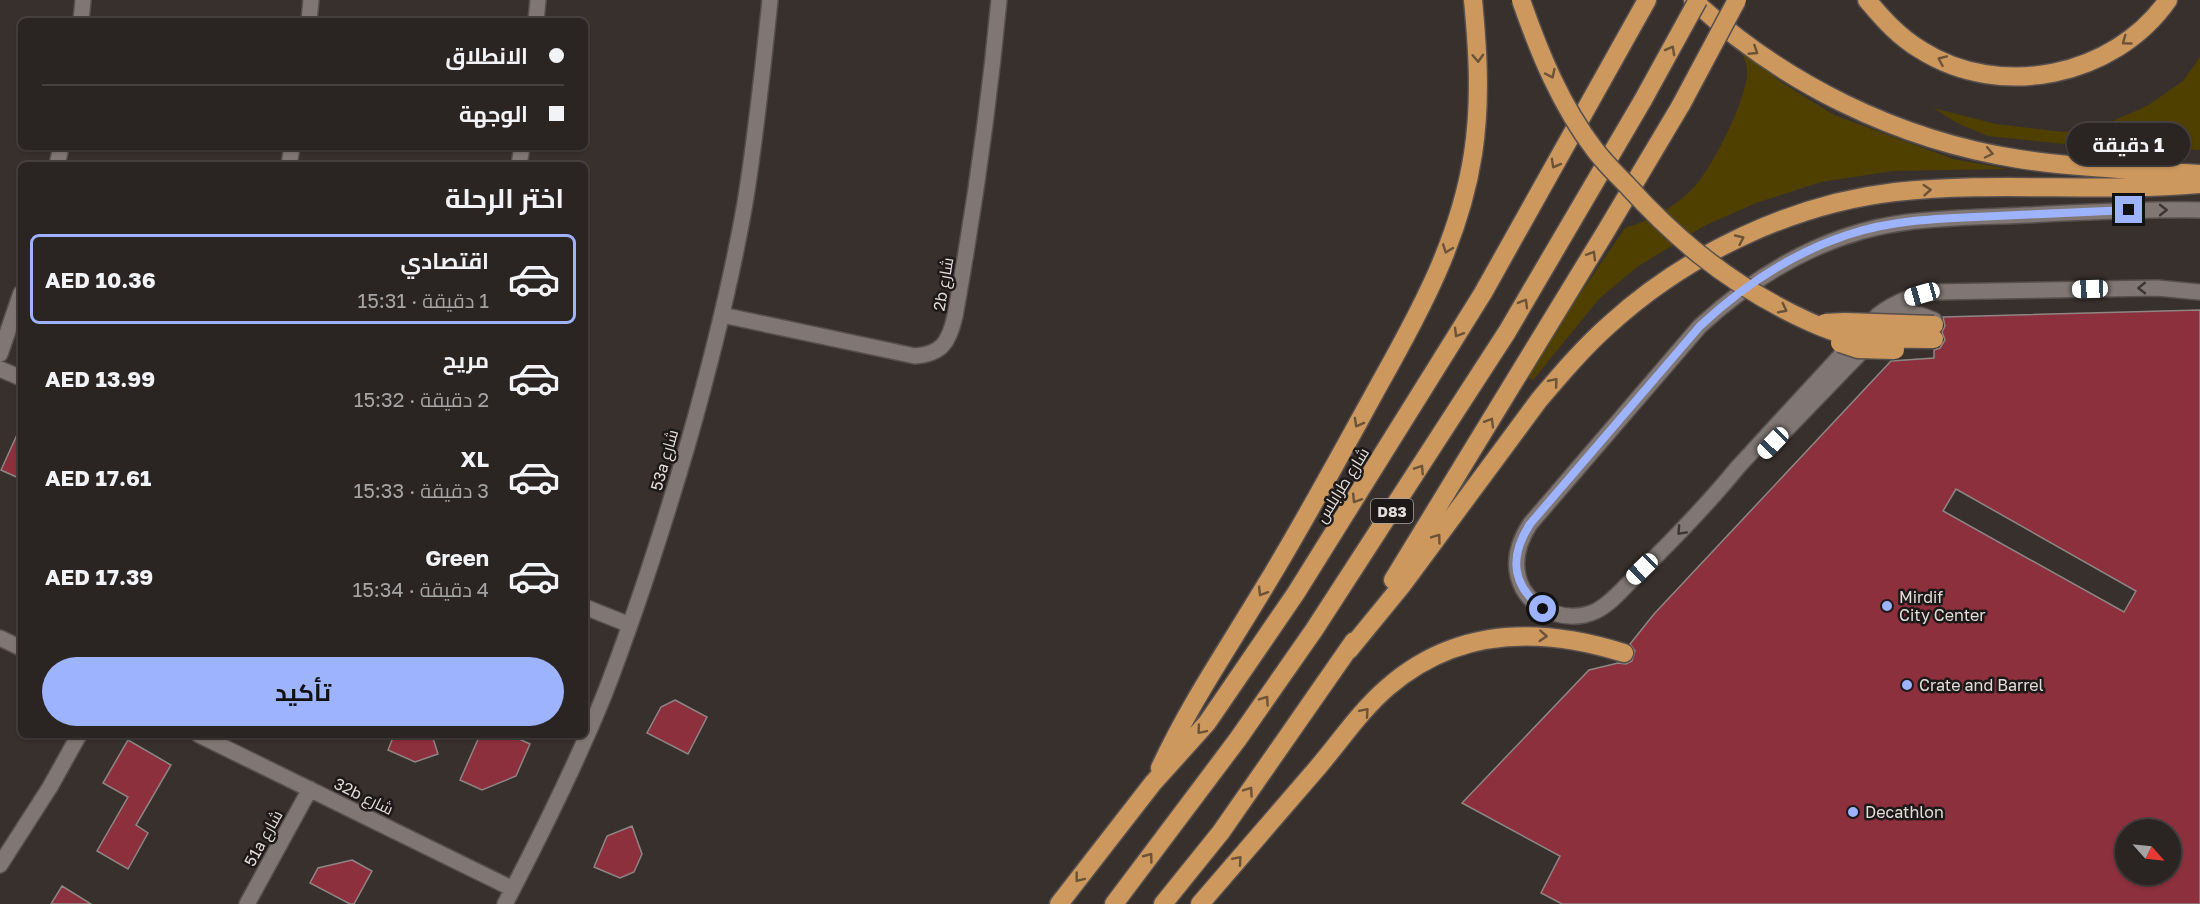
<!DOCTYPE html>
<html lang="ar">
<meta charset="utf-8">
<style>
body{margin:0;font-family:"Golos Text",Cairo,sans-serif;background:#322c2a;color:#f1f3f6;direction:rtl;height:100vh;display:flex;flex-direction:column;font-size:22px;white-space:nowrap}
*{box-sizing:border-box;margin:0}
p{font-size:20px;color:#a5a4a5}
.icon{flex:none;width:33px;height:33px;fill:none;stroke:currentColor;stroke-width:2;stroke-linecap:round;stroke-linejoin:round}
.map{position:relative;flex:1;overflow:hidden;direction:ltr}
.details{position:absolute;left:18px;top:162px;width:570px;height:576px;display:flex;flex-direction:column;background:#2a2422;border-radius:9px;box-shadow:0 2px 4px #0004,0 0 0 2px #464140;direction:rtl}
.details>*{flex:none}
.banner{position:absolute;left:18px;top:18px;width:570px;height:132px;border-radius:9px;box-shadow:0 2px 4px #0004,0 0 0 2px #464140;direction:rtl;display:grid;align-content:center;height:132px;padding:0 24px;background:#2a2422}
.needle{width:39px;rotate:117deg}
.tools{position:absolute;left:2115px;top:819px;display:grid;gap:12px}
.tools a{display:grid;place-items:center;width:66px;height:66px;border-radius:50%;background:#2a2422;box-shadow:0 2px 4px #0004,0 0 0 2px #464140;font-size:30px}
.end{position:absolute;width:27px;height:27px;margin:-14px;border:8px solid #9eb3fd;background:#111;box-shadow:0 0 0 3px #111}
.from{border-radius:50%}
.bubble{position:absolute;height:42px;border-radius:21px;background:#2a2422;box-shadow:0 2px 4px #0004,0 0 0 2px #464140;font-size:20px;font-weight:700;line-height:42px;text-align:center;direction:rtl}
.car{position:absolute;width:18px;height:36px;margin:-18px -9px;border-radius:8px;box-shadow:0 0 4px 2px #0007;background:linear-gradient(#fff 24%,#345 0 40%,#fff 0 76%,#345 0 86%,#fff 0)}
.banner b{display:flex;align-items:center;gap:21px;height:57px;font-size:22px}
.banner b+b{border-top:2px solid #464140}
.banner i{width:15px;height:15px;background:#f1f3f6}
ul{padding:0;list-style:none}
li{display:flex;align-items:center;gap:18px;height:90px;margin:0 12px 9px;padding:0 12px;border:3px solid transparent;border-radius:9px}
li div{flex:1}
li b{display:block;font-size:22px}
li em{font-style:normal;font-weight:700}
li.on{border-color:#9eb3fd}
li>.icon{width:54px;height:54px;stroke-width:1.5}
h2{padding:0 24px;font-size:27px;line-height:72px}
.primary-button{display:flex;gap:12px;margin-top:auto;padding:12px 24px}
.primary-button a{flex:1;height:69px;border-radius:36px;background:#9eb3fd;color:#111;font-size:24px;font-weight:700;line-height:69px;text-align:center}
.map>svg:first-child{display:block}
.green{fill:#4f4000}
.building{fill:#8b303c;stroke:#8f8585;stroke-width:1.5;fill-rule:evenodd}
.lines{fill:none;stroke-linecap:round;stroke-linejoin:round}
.minor-casing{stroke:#564f4d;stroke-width:18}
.highway-casing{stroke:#564f4d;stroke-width:21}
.minor{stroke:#807774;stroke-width:15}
.highway{stroke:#cc985d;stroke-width:18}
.highway-bridge-casing{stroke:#564f4d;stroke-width:21;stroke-linecap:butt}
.highway-bridge{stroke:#cc985d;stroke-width:18}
.oneway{stroke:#6c5237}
.oneway2{stroke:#3b3534}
.route{stroke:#9eb3fd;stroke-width:8}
.poi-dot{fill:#9eb3fd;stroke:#1d1918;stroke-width:2}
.labels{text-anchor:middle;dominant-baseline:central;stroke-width:5;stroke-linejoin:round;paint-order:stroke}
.shield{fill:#1d1918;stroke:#a7a2a0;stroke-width:1.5}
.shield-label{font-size:15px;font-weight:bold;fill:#e2dddb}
.street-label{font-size:16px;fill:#e2dddb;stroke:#1d1918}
.poi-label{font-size:16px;fill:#e2dddb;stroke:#1d1918;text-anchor:start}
</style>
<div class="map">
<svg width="2200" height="904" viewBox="0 0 2200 904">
<rect width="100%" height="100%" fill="#38302d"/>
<path class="green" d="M 1740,48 L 1781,82 L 1834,115 L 1953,159 L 2008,169 L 1893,171 L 1821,182 L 1756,203 L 1704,226 L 1637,267 L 1599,299 L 1533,380 L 1524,376 L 1625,228 C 1651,220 1677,206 1695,186 C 1713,167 1749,95 1747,70 C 1747,63 1742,54 1740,48 Z
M 2200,57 L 2200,150 L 2074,145 L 1988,136 L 1957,123 L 1933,108 L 1996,124 L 2063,132 L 2101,126 L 2147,106 L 2183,81 Z"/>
<path class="building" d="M 2200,310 L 2200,904 L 1562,904 L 1541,893 L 1560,856 L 1462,803 L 1589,670 L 1618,663 L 1626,664 L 1632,661 L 1635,651 L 1630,644 L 1654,614 L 1891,361 L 1934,358 L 1934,350 L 1940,348 L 1945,340 L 1942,332 L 1945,326 L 1943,317 ZM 1956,489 L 2136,591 L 2124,612 L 1943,511 ZM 2126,830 L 2170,830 L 2170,874 L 2126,874 Z
M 21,426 L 21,479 L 1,470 Z
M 675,700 L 707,717 L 688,754 L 647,733 L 661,707 Z
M 394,735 L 432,735 L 438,754 L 415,762 L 388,750 Z
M 480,735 L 510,735 L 530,744 L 516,776 L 482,790 L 460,780 Z
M 128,740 L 171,765 L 136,825 L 148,833 L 128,869 L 97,851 L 128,797 L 103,783 Z
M 632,826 L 642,854 L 634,872 L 620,878 L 594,867 L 607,836 Z
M 352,860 L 372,871 L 354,904 L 350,904 L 310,883 L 318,868 Z
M 62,886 L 91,904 L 51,904 Z"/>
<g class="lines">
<g class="minor-casing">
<path id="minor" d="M 81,21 L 83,0
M 309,21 L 311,0
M 536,21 L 538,0
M 57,165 L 61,147
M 289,165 L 292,147
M 519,165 L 522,147
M 2200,210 C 2142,209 2085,212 2027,215 C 1987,217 1948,217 1908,222 C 1827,232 1759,272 1700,326 L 1530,524 C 1517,544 1511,566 1523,589 C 1537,613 1570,623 1596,611 C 1612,603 1624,587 1637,575 C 1673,540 1707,505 1738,467 L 1878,315 C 1895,302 1913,295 1934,292 L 2157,288 L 2200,292
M 722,315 L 915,356 C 942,354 949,342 955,316 C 974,211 989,106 999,0
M 1886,327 C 1903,309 1912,311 1934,320
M 0,354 L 21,293
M 0,369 L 21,378
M 1782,434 L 1869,344
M 585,607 L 630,625
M 0,638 L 21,648
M 199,735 L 513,889
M 0,865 L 50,787 L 79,735
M 247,904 L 310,789
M 505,904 C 541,835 576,765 605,693 C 637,610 664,525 689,440 C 711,362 731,283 745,203 C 756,136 763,68 770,0"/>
</g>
<g class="highway-casing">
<path id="highway" d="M 1693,0 C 1782,83 1898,140 2019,159 C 2079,168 2140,170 2200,174
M 1867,0 C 1883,19 1899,37 1921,50 C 2000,100 2114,77 2168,0
M 1393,580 L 1606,231 L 1681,105
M 1349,650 L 1403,584 L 1539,400 C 1561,374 1584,347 1610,324 C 1687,254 1792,204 1895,192 C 1996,181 2099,193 2200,184
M 1160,768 C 1189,705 1228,648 1264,588 C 1305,521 1342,452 1380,383 C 1421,310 1460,238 1473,154 C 1481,102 1478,52 1473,0
M 1059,904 L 1153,783 L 1207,723 L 1296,593 L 1483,293 L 1647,0
M 1114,904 L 1238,739 L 1314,630 L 1507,332 L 1643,100
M 1163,904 L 1221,832 L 1354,641
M 1200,904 C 1240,858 1279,812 1319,766 C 1341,740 1362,709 1388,687 C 1457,627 1542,627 1624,653"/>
</g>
<use href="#minor" class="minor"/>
<use href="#highway" class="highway"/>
<g class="highway-bridge-casing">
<path id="highway-bridge" d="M 1521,0 C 1539,52 1561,106 1595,150 C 1604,162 1615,173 1626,184 C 1674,237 1720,276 1785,310 C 1803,319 1820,328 1839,333 C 1869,341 1903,338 1934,339
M 1643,100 L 1698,0
M 1681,105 L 1737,0
M 1825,323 L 1845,322 L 1934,325
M 1840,343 L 1858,349 L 1895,350"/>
</g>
<use href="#highway-bridge" class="highway-bridge"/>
</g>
<defs><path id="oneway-chevron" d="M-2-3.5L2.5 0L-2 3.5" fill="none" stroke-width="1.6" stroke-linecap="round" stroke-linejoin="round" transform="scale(1.5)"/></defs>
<g class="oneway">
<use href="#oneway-chevron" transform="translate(2126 41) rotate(144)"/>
<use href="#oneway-chevron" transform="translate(1671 50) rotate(-61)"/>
<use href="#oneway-chevron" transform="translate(1754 51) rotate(33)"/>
<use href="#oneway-chevron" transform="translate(1478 58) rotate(87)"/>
<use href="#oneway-chevron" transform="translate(1942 60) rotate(-156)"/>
<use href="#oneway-chevron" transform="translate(1551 74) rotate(65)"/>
<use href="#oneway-chevron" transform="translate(1989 153) rotate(12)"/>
<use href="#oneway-chevron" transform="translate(1555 164) rotate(119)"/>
<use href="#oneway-chevron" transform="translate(1927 190) rotate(-4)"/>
<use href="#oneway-chevron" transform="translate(1740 239) rotate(-25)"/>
<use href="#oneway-chevron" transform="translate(1447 249) rotate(111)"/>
<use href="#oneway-chevron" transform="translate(1592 255) rotate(-59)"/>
<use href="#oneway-chevron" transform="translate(1524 303) rotate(-60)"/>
<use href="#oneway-chevron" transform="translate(1783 309) rotate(27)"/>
<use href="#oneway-chevron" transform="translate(1458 333) rotate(121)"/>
<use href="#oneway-chevron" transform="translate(1554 382) rotate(-50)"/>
<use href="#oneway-chevron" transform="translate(1490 422) rotate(-59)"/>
<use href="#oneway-chevron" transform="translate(1358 423) rotate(119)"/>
<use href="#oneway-chevron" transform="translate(1420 469) rotate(-57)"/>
<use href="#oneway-chevron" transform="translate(1356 499) rotate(122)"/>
<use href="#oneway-chevron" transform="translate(1437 538) rotate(-54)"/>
<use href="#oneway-chevron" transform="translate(1262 592) rotate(121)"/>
<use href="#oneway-chevron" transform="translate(1543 636) rotate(4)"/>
<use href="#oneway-chevron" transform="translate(1265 700) rotate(-55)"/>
<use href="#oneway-chevron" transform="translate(1365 712) rotate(-49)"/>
<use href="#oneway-chevron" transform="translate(1201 730) rotate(130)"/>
<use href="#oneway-chevron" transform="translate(1249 791) rotate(-55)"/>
<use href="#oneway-chevron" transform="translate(1149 857) rotate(-53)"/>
<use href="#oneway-chevron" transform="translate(1238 860) rotate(-49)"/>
<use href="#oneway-chevron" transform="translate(1079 878) rotate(128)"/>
</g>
<g class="oneway2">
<use href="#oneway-chevron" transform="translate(2163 210)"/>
<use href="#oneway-chevron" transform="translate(2142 288) rotate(179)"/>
<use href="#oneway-chevron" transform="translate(1681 531) rotate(133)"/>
</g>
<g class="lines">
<path class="route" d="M 1543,609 C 1511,585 1509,557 1530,524 L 1700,326 C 1743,286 1790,254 1847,235 C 1894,219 1946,218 1996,216 C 2040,214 2084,212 2129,210"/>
</g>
<g class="poi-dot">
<circle cx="1887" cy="606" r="6"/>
<circle cx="1907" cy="685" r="6"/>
<circle cx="1853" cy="812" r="6"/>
</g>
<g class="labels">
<rect class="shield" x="1371" y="499" width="42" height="24" rx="4.5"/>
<g class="shield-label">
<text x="1392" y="511">D83</text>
</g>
<g class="street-label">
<text transform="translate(943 284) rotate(-80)">2b شارع</text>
<text transform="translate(664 460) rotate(-74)">53a شارع</text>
<text transform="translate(1342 485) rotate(-58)">شارع طرابلس</text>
<text transform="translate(364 796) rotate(26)">32b شارع</text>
<text transform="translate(263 838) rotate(-61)">51a شارع</text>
</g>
<g class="poi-label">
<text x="1899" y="597">Mirdif<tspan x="1899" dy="18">City Center</tspan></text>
<text x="1919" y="685">Crate and Barrel</text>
<text x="1865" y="812">Decathlon</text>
</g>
</g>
</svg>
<div class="tools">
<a><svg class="needle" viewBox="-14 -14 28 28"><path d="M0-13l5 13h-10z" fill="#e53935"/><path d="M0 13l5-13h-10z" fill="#a5a4a5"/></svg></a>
</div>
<i class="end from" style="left:1543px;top:609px"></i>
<i class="end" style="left:2129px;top:210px"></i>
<div class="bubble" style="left:2067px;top:123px;width:123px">1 دقيقة</div>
<i class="car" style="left:2090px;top:289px;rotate:268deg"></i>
<i class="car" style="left:1922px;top:294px;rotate:254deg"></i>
<i class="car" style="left:1773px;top:443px;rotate:224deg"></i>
<i class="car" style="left:1642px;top:569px;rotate:226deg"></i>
<div class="banner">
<b><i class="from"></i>الانطلاق</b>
<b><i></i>الوجهة</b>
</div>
<section class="details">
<h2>اختر الرحلة</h2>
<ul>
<li class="on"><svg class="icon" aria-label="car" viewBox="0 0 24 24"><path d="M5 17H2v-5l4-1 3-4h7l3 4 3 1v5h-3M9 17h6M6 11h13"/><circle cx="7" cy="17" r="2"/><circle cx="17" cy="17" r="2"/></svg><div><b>اقتصادي</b><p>1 دقيقة · 15:31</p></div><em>AED 10.36</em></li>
<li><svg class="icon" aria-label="car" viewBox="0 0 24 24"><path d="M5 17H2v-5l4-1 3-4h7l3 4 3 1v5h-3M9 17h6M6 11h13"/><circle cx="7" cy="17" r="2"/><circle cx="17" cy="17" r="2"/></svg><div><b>مريح</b><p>2 دقيقة · 15:32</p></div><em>AED 13.99</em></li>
<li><svg class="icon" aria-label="car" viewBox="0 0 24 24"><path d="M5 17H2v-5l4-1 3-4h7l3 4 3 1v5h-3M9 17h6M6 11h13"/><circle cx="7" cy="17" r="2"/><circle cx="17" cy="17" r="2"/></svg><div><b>XL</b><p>3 دقيقة · 15:33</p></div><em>AED 17.61</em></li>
<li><svg class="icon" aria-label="car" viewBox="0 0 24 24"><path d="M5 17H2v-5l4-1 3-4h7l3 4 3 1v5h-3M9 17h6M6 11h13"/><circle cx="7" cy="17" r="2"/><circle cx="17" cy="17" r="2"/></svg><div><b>Green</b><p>4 دقيقة · 15:34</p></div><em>AED 17.39</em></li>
</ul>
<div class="primary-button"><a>تأكيد</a></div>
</section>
</div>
